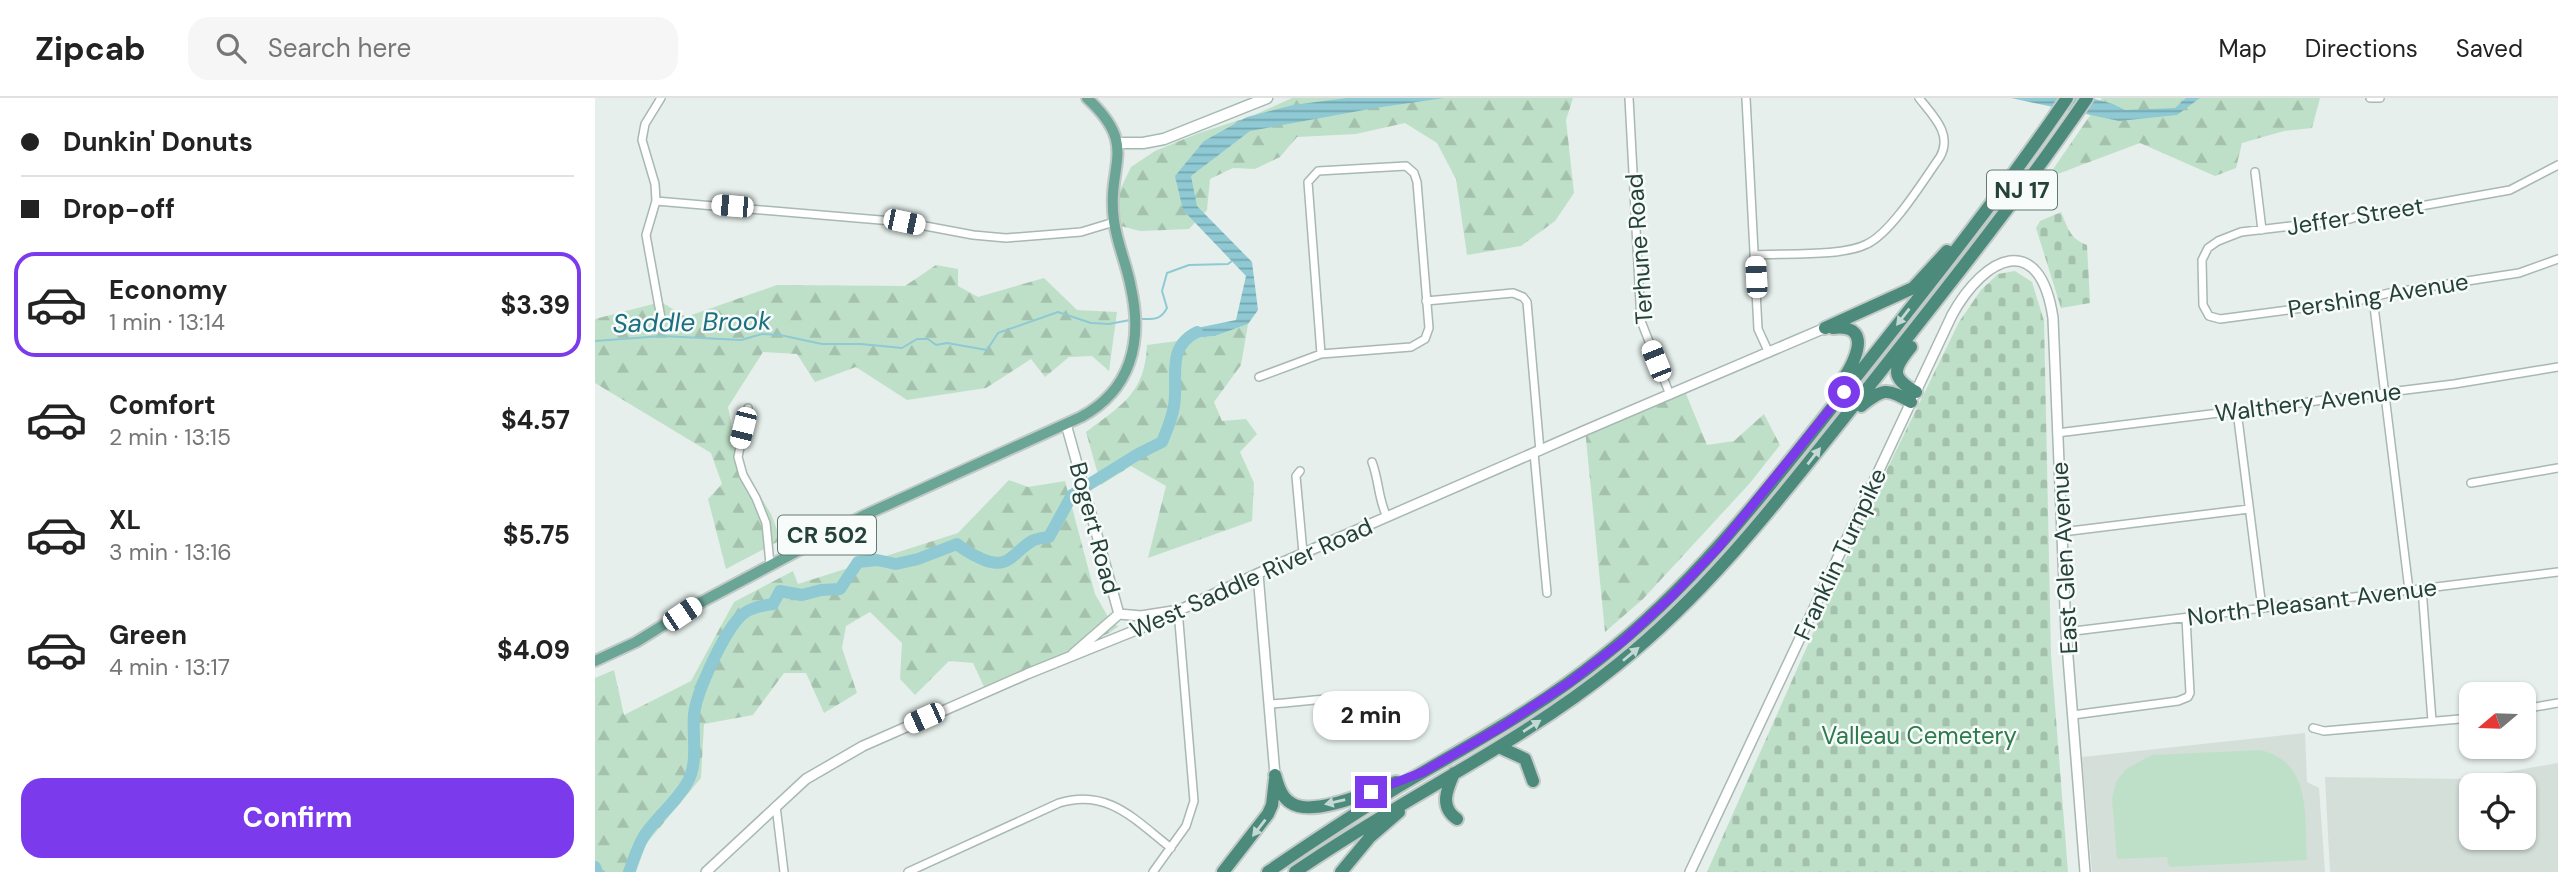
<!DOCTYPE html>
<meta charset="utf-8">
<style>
body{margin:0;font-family:"DM Sans",sans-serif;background:#f6f6f6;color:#222;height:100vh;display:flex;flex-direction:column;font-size:26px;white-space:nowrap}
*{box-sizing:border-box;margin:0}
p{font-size:23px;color:#767676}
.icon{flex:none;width:38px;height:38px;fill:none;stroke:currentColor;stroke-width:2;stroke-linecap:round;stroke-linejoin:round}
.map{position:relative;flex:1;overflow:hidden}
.details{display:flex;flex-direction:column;background:#fff;width:595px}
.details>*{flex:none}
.guide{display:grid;align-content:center;height:154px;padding:0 21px;background:#fff}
.needle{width:46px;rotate:251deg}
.tools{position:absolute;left:1864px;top:584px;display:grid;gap:14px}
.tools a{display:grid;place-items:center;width:77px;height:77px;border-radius:14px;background:#fff;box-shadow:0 2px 5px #0004;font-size:35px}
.end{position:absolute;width:32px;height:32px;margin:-16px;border:9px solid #7c3aed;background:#fff;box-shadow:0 0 0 4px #fff}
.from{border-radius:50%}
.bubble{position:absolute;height:49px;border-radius:21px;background:#fff;box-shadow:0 2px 5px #0004;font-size:23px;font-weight:700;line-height:49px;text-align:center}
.car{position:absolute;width:21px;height:42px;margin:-21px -10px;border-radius:9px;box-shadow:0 0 5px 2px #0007;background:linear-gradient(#fff 24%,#345 0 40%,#fff 0 76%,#345 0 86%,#fff 0)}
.guide b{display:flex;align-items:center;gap:24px;height:66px;font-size:26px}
.guide b+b{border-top:2px solid #e0e0e0}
.guide i{width:18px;height:18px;background:#222}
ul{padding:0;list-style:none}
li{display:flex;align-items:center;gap:21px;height:105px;margin:0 14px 10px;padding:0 7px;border:4px solid transparent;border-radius:21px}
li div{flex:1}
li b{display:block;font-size:26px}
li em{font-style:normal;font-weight:700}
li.on{border-color:#7c3aed}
li>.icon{width:63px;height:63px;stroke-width:1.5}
.button{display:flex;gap:14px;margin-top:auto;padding:14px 21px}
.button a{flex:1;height:80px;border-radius:21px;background:#7c3aed;color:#fff;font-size:28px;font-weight:700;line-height:80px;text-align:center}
header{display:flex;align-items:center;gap:42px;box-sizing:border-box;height:98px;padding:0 35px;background:#fff;border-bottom:2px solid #e0e0e0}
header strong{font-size:33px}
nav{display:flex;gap:38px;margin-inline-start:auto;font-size:24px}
.search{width:490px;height:63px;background:#f6f6f6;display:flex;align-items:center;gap:18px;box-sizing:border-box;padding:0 24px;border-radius:21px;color:#767676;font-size:26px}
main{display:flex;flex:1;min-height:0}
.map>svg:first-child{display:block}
.built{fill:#d4dfda;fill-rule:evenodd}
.forest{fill:url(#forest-firs)}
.cemetery{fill:url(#cemetery-stones)}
.pitch{fill:#bfe0c8}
.water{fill:url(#water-rules)}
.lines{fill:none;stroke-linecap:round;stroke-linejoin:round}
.stream{stroke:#8ec9d4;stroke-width:2}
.river{stroke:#8ec9d4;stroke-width:12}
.minor-casing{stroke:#a8b8b2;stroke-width:10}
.tertiary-casing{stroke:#a8b8b2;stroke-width:12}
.secondary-casing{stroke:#a4bbb3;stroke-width:13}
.primary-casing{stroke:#c2cac8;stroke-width:14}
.trunk-casing{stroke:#c2cac8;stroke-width:16}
.minor{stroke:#fff;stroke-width:7}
.tertiary{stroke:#fff;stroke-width:9}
.secondary{stroke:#fff;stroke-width:10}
.primary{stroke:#6aa596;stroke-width:10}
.trunk{stroke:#4c8a7c;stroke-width:12}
.oneway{fill:#c4d9d4}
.route{stroke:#7c3aed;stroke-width:9}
.labels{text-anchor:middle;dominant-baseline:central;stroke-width:5;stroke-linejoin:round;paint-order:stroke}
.shield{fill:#f7fbf9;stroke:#637a73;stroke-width:2}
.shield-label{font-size:23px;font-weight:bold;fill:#24423a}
.street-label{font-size:24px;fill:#24423a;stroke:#f7fbf9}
.park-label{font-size:24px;fill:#2d7a4b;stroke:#f7fbf9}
.water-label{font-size:26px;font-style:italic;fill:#1c6f80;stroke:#f7fbf9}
</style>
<header>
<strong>Zipcab</strong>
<div class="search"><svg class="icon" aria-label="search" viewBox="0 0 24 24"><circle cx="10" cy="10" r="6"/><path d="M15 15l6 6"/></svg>Search here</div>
<nav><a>Map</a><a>Directions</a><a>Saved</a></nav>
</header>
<main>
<section class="details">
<div class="guide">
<b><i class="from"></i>Dunkin' Donuts</b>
<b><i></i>Drop-off</b>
</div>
<ul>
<li class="on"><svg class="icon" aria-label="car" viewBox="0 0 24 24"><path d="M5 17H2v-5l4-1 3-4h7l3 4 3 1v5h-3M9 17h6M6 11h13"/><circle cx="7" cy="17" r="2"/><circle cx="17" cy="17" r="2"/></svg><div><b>Economy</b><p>1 min · 13:14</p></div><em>$3.39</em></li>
<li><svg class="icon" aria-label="car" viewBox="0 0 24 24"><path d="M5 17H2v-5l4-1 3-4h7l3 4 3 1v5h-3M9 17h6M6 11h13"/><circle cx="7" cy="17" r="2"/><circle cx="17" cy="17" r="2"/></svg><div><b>Comfort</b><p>2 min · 13:15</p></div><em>$4.57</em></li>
<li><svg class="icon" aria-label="car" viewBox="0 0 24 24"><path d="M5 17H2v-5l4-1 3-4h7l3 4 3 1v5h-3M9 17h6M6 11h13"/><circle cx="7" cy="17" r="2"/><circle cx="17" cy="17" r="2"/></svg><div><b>XL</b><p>3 min · 13:16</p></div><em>$5.75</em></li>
<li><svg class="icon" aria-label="car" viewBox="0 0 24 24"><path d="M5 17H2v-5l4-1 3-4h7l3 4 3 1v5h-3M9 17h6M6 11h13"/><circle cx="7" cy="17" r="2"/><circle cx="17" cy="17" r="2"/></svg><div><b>Green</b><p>4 min · 13:17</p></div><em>$4.09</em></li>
</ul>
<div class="button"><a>Confirm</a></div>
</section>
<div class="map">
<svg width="1963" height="774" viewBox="0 0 1963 774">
<defs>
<pattern id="forest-firs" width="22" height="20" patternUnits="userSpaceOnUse" patternTransform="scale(1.75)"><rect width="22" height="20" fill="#bfe0c8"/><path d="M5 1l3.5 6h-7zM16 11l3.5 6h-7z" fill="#a4c1ad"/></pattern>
<pattern id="cemetery-stones" width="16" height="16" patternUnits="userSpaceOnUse" patternTransform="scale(1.75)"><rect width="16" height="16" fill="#bfe0c8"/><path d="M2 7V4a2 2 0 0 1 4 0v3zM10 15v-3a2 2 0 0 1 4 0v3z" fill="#a4c1ad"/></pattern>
<pattern id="water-rules" width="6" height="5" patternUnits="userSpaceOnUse" patternTransform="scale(1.75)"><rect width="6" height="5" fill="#8ec9d4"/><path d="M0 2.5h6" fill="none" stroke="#74a5ad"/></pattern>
</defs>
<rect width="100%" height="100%" fill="#e6efeb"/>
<path class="built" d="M 1710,635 L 1712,684 L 1724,690 L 1730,774 L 1497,774 L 1487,659 Z
M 1963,665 L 1963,774 L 1735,774 L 1730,679 L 1872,681 ZM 1876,688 L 1928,688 L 1928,740 L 1876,740 Z"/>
<path class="forest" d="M 697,0 L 978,0 L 971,22 L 979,95 L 960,123 L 926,148 L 872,157 L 861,81 L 842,45 L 810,25 L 761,36 L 702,39 L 685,59 L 660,71 L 638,70 L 615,81 L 612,112 L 594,131 L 545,133 L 522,127 L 523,96 L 536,69 L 560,53 L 604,35 L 657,18 Z
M 1507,0 L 1725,0 L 1717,30 L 1689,33 L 1647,45 L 1641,70 L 1620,78 L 1545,45 L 1452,80 Z
M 341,167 L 363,171 L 363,188 L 383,199 L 449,180 L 482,212 L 522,214 L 514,273 L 497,258 L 474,259 L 450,279 L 436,261 L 391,290 L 312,302 L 261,269 L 220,284 L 202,256 L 168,254 L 133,309 L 143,361 L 176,416 L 186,442 L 131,471 L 113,401 L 127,386 L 116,355 L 0,285 L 0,221 L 66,204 L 91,219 L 182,187 L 310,188 Z
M 653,226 L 646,267 L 619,304 L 627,323 L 651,321 L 662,336 L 645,354 L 659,385 L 657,423 L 553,460 L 571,388 L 536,368 L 506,387 L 491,334 C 527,307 550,295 552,247 L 620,238 Z
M 1089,291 L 1112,347 L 1139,343 L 1169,316 L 1185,347 L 1155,385 L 1048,501 L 1010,534 L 990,331 Z
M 414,382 L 433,389 L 470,383 L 500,496 L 517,526 L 524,528 L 514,535 L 391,593 L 378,565 L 354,563 L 320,597 L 305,581 L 307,545 L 275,514 L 251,528 L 247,550 L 262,595 L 229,615 L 211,575 L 189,575 L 158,617 L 109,626 L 106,680 L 51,746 L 41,774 L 0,774 L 0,580 L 19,572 L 29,617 L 96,583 L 139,504 L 198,473 L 203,486 L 363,435 Z"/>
<path class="cemetery" d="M 1466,114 C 1473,130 1475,141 1492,147 L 1495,205 L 1466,210 L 1441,130 L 1445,123 Z
M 1420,173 L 1437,184 L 1449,223 L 1456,557 L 1473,774 L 1112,774 L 1277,402 L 1364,224 L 1386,192 L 1403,176 Z"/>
<path class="pitch" d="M 1665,652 C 1718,664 1709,719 1712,762 L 1574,769 L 1572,759 L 1522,761 L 1517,701 L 1521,684 L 1531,671 L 1557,657 Z"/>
<path class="water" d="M 752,0 L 849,0 L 780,10 L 655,33 L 596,78 L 602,108 L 657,164 L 663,212 L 653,226 L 620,238 L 589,241 L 597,231 L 641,222 L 651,178 L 588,112 L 580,78 L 609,43 L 652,19 L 698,7 Z
M 1416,0 L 1496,0 L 1518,6 L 1530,12 L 1580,10 L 1591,0 L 1605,0 L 1582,17 L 1524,23 Z"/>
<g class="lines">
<path class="stream" d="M 544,221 C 558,221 565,223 572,210 L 567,193 L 572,175 L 594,167 L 633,166 L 637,163
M 0,243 L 67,238 L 146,242 L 167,236 L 185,237 L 227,246 L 266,246 L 307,250 L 322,241 L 333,241 L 341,247 L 352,245 L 392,252 L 403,235 L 463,214 L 496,225 L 514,226 L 535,222"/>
<path class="river" d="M 0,769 L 2,774
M 34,774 C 39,761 43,746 51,735 C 63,718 82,703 92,685 C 104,665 97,638 99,616 C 102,593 130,531 148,516 C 157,509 167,508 178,506 L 185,493 L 207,497 L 226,492 L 245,491 L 263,464 L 282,462 L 301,466 L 323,461 L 362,446 C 370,453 378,457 387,461 C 414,473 418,454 437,443 C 442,440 448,440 454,439 L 477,397 L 543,356 L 567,344 C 572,332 577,321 579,308 C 584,279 570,250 602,234"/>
<g class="minor-casing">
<path id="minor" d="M 66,0 L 50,26 L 47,42 L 60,86 L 61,103 L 51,137 L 66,220
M 1034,0 L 1046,223 L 1075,297
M 1151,0 L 1163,231 L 1174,255
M 1775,0 L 1785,0
M 1963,67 L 1915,92 L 1809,111 L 1777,114 L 1755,121 L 1646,134 L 1623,143 L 1613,150 L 1607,162 L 1608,207 L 1614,218 L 1625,221 L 1762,203 L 1794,195 L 1924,175 L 1963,161
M 1660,74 L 1667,132
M 61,103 L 309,124 L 378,137 L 411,140 L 486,134 L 519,124
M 1159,157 C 1189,155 1247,159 1272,146 C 1297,134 1328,83 1345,59 C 1358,36 1338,18 1324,0
M 1778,200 L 1814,492
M 831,203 L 918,195 L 928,199 L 932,204 L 945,353
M 664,279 L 726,256 L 816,249 L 830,241 L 834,230 L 822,84 L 819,75 L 811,68 L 723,73 L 713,84 L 726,256
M 153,310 L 143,359 L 148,377 L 161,400 L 171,425 L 175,466
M 1642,313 L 1667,510
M 1462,335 L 1859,286 L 1963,269
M 939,355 L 952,495
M 777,364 C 784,382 783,401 792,419
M 705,373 L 701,378 L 708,455
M 1876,385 L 1963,370
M 1467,434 L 1654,411
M 1827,490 L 1837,623
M 1471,534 L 1963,474
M 675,606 C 698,605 767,595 784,601 L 787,606 L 788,622 L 783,625 L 764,625 L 751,601
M 1928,611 L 1963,605
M 1478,617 L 1583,603 L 1593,599 L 1595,595 L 1591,520
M 1718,630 L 1729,633 L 1876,620
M 181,708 L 189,774
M 313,774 L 464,705 C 513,690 540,722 576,750
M 558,774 L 591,728 L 599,703 L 583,512"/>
</g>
<g class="tertiary-casing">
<path id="tertiary" d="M 471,326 L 524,516
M 663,476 L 680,677
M 524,516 L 546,518 L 578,513
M 478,556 L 524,516
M 111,774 L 211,681 L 268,648 L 432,576 L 546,530 L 677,469 L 991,332 L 1230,230
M 1095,774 L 1357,217 C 1390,157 1445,132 1458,220 L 1471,534 L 1490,774"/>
</g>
<g class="secondary-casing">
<path id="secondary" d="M 523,45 L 548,45 L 569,41 L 672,0"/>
</g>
<g class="primary-casing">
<path id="primary" d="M 0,563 L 41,544 L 99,508 L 270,417 L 486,319 C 536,292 548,244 536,190 C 532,167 522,146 519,123 C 511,65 545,49 492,0"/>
</g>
<g class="trunk-casing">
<path id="trunk" d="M 1230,230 L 1318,190 L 1352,153
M 1238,230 C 1284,225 1255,274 1241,291
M 1316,249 C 1298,271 1295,279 1321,294
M 1266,308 C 1288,290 1292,290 1316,304
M 904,649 L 930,661 L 938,683
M 859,675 C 852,691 844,709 862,721
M 680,677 C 683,687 686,699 696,705 C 718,720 778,692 801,684
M 628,774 L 673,716 L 677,707 L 680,681
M 673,774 C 716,744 761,715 806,687 C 874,647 944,610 1006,560 C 1102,485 1175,388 1250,293 C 1326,197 1403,101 1472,0
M 700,774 C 805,701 922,648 1022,567 C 1117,491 1189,395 1264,301 C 1342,202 1421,104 1492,0
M 746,774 L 775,739 L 804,714"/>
</g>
<use href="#minor" class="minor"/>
<use href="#tertiary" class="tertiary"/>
<use href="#secondary" class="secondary"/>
<use href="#primary" class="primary"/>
<use href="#trunk" class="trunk"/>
</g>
<defs><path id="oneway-solid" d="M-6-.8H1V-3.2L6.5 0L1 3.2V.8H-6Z" transform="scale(1.75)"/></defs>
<g class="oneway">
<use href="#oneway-solid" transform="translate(1308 219) rotate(128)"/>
<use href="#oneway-solid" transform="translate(1219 358) rotate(-52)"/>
<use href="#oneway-solid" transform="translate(1036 556) rotate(-40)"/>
<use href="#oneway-solid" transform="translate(937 628) rotate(-33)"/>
<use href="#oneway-solid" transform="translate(740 704) rotate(167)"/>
<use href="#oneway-solid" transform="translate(664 730) rotate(128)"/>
</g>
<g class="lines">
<path class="route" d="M 776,694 L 828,674 L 908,628 L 975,584 L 1028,543 L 1077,498 L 1123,450 L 1249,294"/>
</g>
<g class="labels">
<g class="shield">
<rect x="1392" y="72.5" width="70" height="39" rx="5"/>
<rect x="183" y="417.5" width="98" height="39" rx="5"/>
</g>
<g class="shield-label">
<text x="1427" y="92">NJ 17</text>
<text x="232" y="437">CR 502</text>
</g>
<g class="street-label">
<text transform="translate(1760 118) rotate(-9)">Jeffer Street</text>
<text transform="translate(1044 151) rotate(-94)">Terhune Road</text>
<text transform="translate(1783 197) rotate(-9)">Pershing Avenue</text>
<text transform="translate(1713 304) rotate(-7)">Walthery Avenue</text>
<text transform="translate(500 430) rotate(75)">Bogert Road</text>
<text transform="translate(1245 456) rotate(-65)">Franklin Turnpike</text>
<text transform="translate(1469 460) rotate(-93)">East Glen Avenue</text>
<text transform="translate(656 480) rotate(-24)">West Saddle River Road</text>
<text transform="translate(1717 504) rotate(-7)">North Pleasant Avenue</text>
</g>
<g class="park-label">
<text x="1324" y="637">Valleau Cemetery</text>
</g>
<g class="water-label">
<text transform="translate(97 224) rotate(-1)">Saddle Brook</text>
</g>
</g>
</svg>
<div class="tools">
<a><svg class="needle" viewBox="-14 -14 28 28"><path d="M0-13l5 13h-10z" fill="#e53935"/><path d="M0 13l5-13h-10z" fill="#767676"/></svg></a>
<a><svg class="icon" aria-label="locate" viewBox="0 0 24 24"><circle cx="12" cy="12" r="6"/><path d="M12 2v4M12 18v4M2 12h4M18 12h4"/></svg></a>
</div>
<i class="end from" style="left:1249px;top:294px"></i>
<i class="end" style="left:776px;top:694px"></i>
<div class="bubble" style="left:718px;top:593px;width:116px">2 min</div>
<i class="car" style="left:137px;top:108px;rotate:275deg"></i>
<i class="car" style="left:309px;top:124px;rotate:102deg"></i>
<i class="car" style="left:1161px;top:179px;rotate:357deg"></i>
<i class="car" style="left:1061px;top:263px;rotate:338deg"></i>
<i class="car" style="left:148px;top:330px;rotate:194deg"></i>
<i class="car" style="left:87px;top:516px;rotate:56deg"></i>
<i class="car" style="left:329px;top:620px;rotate:246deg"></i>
</div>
</main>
